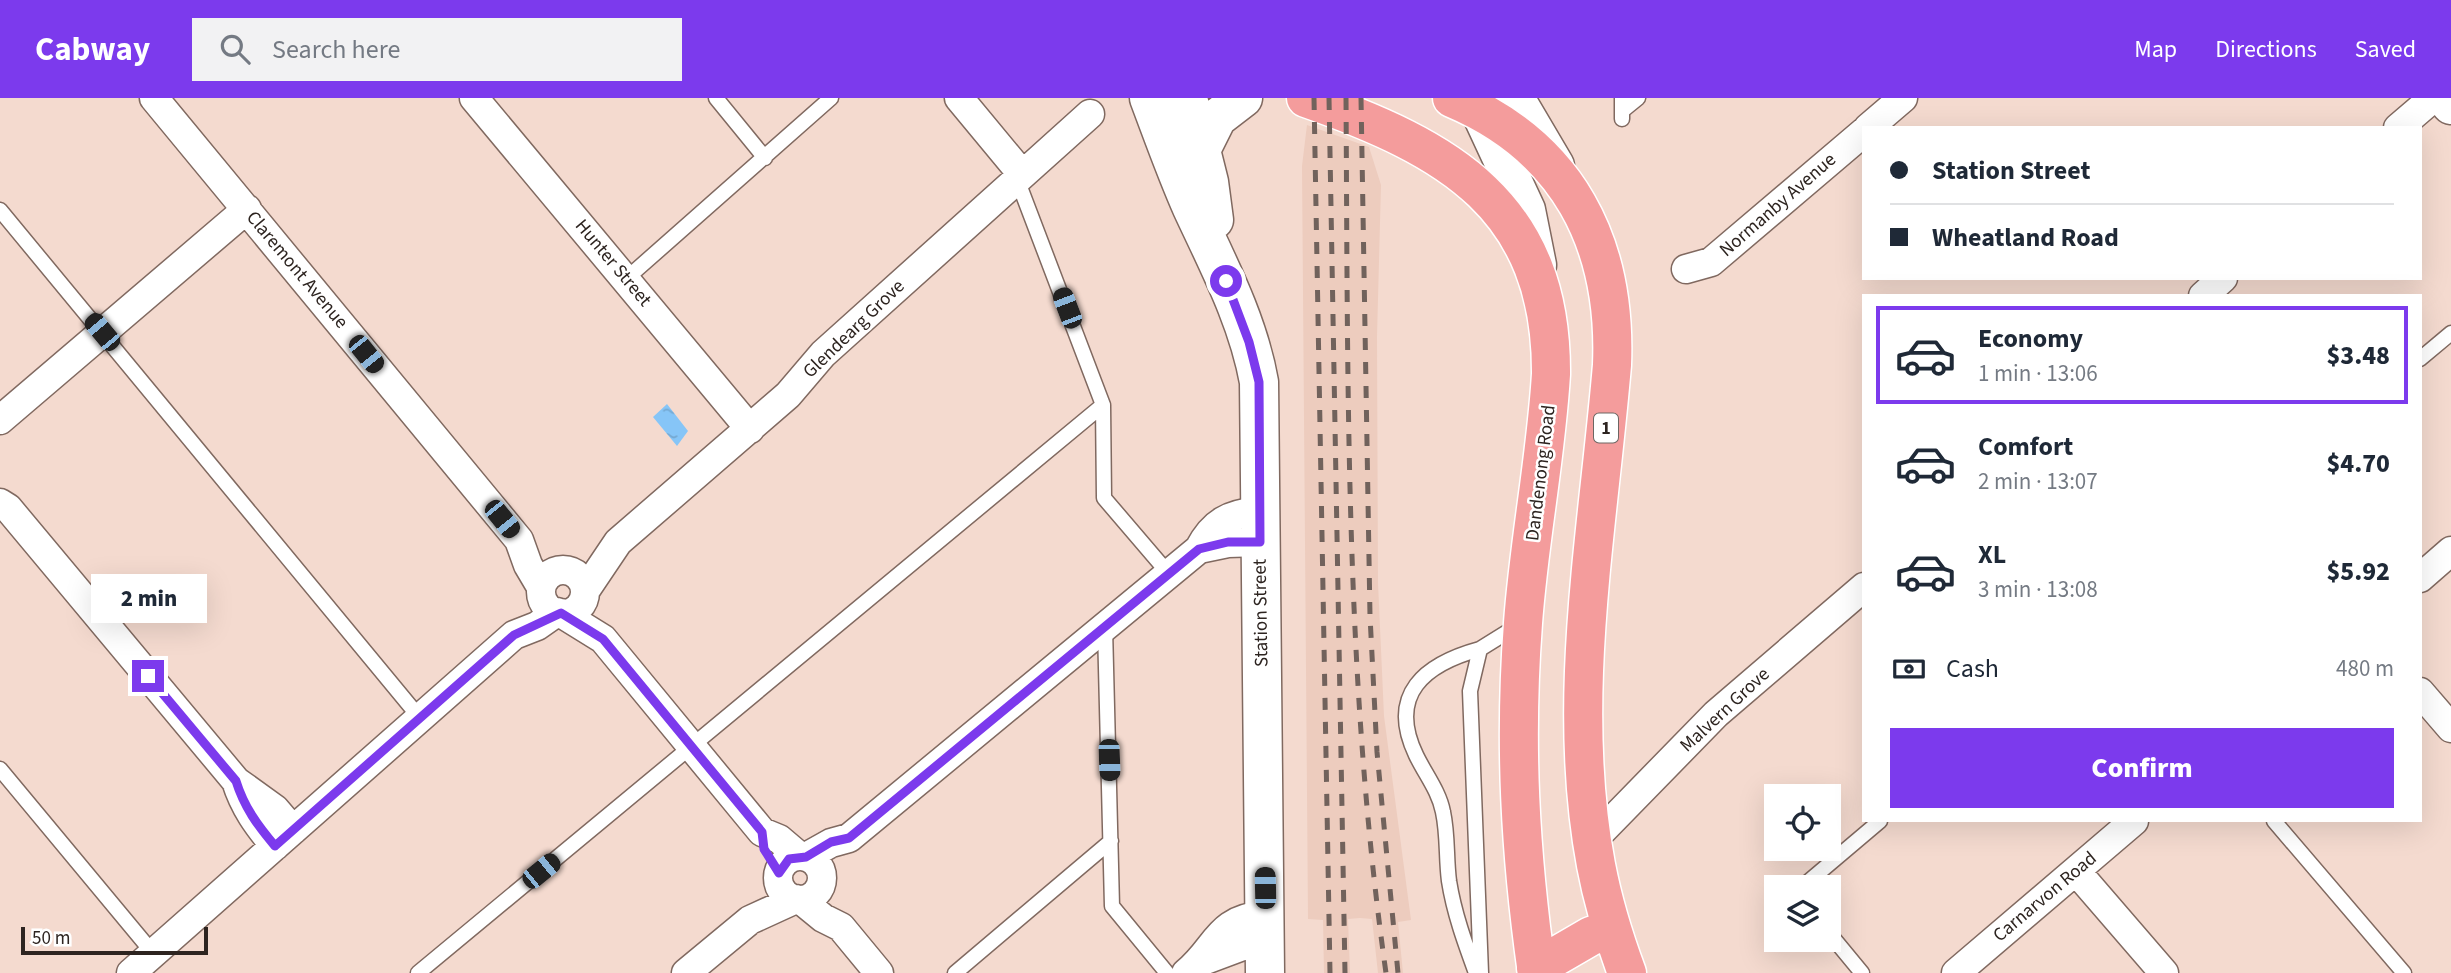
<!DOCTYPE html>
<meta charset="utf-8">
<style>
body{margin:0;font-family:"Source Sans 3",sans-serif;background:#f2f2f3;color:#1f2937;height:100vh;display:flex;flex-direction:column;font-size:26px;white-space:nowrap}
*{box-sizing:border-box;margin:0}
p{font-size:23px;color:#747a83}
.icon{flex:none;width:38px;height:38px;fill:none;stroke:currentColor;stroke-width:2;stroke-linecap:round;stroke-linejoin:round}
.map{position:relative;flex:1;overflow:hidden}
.side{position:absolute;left:1862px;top:196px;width:560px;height:528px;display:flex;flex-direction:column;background:#fff;border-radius:0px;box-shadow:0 7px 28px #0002}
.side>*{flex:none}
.guide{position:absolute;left:1862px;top:28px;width:560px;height:154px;border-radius:0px;box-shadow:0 7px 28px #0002;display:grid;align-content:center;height:154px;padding:0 28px;background:#fff}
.fabs{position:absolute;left:1764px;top:686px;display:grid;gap:14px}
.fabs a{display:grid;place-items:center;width:77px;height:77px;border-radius:0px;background:#fff;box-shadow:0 7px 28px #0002;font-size:35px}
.scale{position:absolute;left:21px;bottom:18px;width:187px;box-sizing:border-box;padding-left:7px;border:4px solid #2d2420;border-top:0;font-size:19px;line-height:24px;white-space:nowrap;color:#2d2420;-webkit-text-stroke:5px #fff;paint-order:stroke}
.end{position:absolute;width:32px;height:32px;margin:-16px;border:9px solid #7c3aed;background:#fff;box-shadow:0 0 0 4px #fff}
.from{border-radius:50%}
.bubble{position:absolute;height:49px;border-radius:0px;background:#fff;box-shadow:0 7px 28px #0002;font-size:23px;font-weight:800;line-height:49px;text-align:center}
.car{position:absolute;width:21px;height:42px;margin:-21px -10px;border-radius:9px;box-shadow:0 0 5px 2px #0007;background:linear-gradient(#222 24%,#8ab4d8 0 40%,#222 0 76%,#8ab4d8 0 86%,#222 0)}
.guide b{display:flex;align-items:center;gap:24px;height:66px;font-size:26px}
.guide b+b{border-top:2px solid #e0e1e3}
.guide i{width:18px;height:18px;background:#1f2937}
ul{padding:12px 0 0;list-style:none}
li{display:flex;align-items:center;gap:21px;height:98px;margin:0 14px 10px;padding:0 14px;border:4px solid transparent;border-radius:0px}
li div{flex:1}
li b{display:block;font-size:26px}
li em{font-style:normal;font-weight:800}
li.selected{border-color:#7c3aed}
li>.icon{width:63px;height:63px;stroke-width:1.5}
.pay{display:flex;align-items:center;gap:18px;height:77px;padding:0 28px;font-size:26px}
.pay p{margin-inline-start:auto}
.cta{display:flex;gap:14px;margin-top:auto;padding:14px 28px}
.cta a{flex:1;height:80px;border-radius:0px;background:#7c3aed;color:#fff;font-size:28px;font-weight:800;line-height:80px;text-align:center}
header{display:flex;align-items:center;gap:42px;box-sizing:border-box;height:98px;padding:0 35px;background:#7c3aed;color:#fff}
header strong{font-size:33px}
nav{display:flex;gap:38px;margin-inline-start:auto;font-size:24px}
.search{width:490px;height:63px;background:#f2f2f3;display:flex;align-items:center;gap:18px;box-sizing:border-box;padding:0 24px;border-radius:0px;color:#747a83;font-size:26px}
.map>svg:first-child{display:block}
.built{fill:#edccbe}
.water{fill:url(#water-ripples)}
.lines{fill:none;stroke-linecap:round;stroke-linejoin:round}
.lane-casing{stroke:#806960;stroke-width:17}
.street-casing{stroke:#806960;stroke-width:31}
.secondary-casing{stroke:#806960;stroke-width:41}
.highway-casing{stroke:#fff;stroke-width:41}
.lane{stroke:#fff;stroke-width:14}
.street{stroke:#fff;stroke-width:28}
.secondary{stroke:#fff;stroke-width:38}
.highway{stroke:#f49c9c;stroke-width:38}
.rail{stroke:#71625c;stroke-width:5;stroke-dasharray:12 12;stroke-linecap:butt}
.route{stroke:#7c3aed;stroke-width:9}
.labels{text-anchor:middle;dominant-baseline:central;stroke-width:5;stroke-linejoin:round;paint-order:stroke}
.shield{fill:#fff;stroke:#6c6663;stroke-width:2}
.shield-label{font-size:18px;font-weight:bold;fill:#2d2420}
.street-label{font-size:19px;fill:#2d2420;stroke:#fff}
</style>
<header>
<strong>Cabway</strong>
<div class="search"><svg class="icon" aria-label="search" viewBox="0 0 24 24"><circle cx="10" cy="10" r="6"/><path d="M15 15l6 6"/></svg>Search here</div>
<nav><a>Map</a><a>Directions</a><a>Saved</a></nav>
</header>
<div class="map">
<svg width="2451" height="875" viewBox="0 0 2451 875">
<defs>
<pattern id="water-ripples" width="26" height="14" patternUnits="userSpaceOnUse" patternTransform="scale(1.75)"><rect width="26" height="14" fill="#86c5f7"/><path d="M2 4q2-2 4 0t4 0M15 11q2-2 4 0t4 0" fill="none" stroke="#74a9d3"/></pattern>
</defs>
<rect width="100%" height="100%" fill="#f4dacf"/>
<path class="built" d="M 1307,27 L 1369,49 L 1381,87 L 1377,239 L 1378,485 L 1384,618 L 1411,822 L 1398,824 L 1403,875 L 1378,875 L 1372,821 L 1360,820 L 1348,821 L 1350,875 L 1324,875 L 1323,822 L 1308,821 L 1302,68 Z"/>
<path class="water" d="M 667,306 L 688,333 L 677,348 L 653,319 Z"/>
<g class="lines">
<g class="lane-casing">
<path id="lane" d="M 716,0 L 765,60
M 1622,13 L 1638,0
M 1622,21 L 1622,0
M 1017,81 L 1103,307 L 1104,400 L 1169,476
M 0,112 L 420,620
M 626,181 L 831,0
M 2420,261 L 2451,235
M 1105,530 L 1112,808 L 1167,875
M 0,671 L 153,855
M 2274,723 L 2404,875
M 1802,789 L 1880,723
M 1829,835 L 1862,875
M 418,875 L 1103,307
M 955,875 L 1111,743
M 1476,875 C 1465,845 1454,815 1449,783 C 1446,760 1448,737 1443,714 C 1439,693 1425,676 1416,657 C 1387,596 1425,566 1480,551
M 1481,875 L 1470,593 L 1480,551 L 1517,528"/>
</g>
<g class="street-casing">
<path id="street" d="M 154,0 L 519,442 L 528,467 L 541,489
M 474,0 L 750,331
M 959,0 L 1022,76
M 1868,30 L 1903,0
M 2398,30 L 2433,0
M 1686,171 L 1711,164 L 1864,34
M 2203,198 L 2223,180
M 0,322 L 247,111
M 0,405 L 8,410 L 236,683 L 275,711 L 293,732
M 1199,451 L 1228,445 L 1260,444
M541 494a22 22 0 1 1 44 0a22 22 0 1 1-44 0Z
M 2420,480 L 2451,453
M 585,493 L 618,444 L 788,297 L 823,256 L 1090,16
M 561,515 L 603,541 L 762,734 L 779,741 L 799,758
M 2420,594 L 2451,630
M 236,683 C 244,709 258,728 275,748
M 1592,743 L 1716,616 L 1864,489
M778 780a22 22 0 1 1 44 0a22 22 0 1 1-44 0Z
M 806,759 L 831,745 L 849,740 L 1199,451 C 1213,424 1229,416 1259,413
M 2076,773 L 2164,875
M 801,802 L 823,820 L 841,829 L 879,875
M 1200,864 L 1243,848 L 1264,848
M 131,875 L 514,537 L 537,528 L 557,514
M 686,875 L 750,822 L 796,801
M 1186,875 C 1218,849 1216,821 1265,817
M 1956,875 L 2134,723"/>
</g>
<g class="secondary-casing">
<path id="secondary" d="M 1149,0 C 1163,37 1176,74 1192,110 C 1218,166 1248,222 1259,284 L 1265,875
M 1188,0 L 1209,84 L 1214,122
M 1474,0 L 1526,112 L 1537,167
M 1515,0 L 1555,68
M 2445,0 L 2451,7
M 1201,52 L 1217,20 L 1243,0"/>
</g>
<g class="highway-casing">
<path id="highway" d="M 1306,0 C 1448,50 1552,107 1551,276 C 1546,360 1529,442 1523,525 C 1514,646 1520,755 1537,875
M 1452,0 C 1568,49 1617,145 1612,267 C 1598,432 1565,603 1596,767 C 1603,804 1614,840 1627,875
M 1536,870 L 1591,838 L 1611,831"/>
</g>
<use href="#lane" class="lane"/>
<use href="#street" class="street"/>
<use href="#secondary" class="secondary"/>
<use href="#highway" class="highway"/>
<path class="rail" d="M 1314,0 L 1330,875
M 1329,0 L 1345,875
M 1346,0 C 1348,292 1345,586 1386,875
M 1361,0 L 1370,518 L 1377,654 L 1398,875"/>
</g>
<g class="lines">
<path class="route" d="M 148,578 L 236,683 C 244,709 258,728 275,748 L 514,537 L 561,515 L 603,541 L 762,734 L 764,751 L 779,775 L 789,761 L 806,759 L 831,744 L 849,740 L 1199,451 L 1228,444 L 1260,444 L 1259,284 L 1249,244 L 1226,183"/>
</g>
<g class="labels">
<rect class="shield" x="1594" y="315.5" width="24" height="29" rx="5"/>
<g class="shield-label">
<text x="1606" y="330">1</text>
</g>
<g class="street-label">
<text transform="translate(1778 107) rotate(-41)">Normanby Avenue</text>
<text transform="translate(613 165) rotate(50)">Hunter Street</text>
<text transform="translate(297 172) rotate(50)">Claremont Avenue</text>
<text transform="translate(854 231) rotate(-44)">Glendearg Grove</text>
<text transform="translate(1541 375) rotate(-83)">Dandenong Road</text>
<text transform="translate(1261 515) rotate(-91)">Station Street</text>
<text transform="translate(1725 612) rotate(-43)">Malvern Grove</text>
<text transform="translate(2045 799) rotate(-40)">Carnarvon Road</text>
</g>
</g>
</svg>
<div class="fabs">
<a><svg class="icon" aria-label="locate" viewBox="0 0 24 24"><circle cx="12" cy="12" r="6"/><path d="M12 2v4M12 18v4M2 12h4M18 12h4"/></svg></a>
<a><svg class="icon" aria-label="layers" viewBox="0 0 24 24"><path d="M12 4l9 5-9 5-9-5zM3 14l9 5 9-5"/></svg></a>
</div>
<div class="scale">50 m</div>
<i class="end from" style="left:1226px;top:183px"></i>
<i class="end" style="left:148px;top:578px"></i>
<div class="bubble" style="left:91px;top:476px;width:116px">2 min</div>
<i class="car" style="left:1067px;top:210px;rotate:339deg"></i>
<i class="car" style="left:102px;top:234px;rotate:320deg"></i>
<i class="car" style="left:366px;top:256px;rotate:141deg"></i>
<i class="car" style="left:502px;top:421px;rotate:141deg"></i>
<i class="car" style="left:1109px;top:662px;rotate:178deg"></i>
<i class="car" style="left:541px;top:773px;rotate:51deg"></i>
<i class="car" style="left:1265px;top:790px;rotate:359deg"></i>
<div class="guide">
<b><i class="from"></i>Station Street</b>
<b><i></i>Wheatland Road</b>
</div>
<section class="side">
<ul>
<li class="selected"><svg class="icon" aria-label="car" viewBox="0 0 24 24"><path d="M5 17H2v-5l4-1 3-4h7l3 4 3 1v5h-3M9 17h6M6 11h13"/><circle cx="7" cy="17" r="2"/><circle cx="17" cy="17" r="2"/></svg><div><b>Economy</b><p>1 min · 13:06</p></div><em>$3.48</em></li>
<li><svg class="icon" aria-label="car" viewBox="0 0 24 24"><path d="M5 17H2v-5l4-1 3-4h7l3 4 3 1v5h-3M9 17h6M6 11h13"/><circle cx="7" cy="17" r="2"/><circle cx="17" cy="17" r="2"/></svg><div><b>Comfort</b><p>2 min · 13:07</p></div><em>$4.70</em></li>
<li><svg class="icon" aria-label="car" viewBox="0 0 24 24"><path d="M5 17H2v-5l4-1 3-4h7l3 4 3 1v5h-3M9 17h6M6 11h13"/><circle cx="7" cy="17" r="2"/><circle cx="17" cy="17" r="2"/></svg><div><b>XL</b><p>3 min · 13:08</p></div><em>$5.92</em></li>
</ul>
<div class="pay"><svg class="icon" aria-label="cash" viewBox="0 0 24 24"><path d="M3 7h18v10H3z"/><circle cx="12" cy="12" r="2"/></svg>Cash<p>480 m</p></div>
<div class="cta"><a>Confirm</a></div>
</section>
</div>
